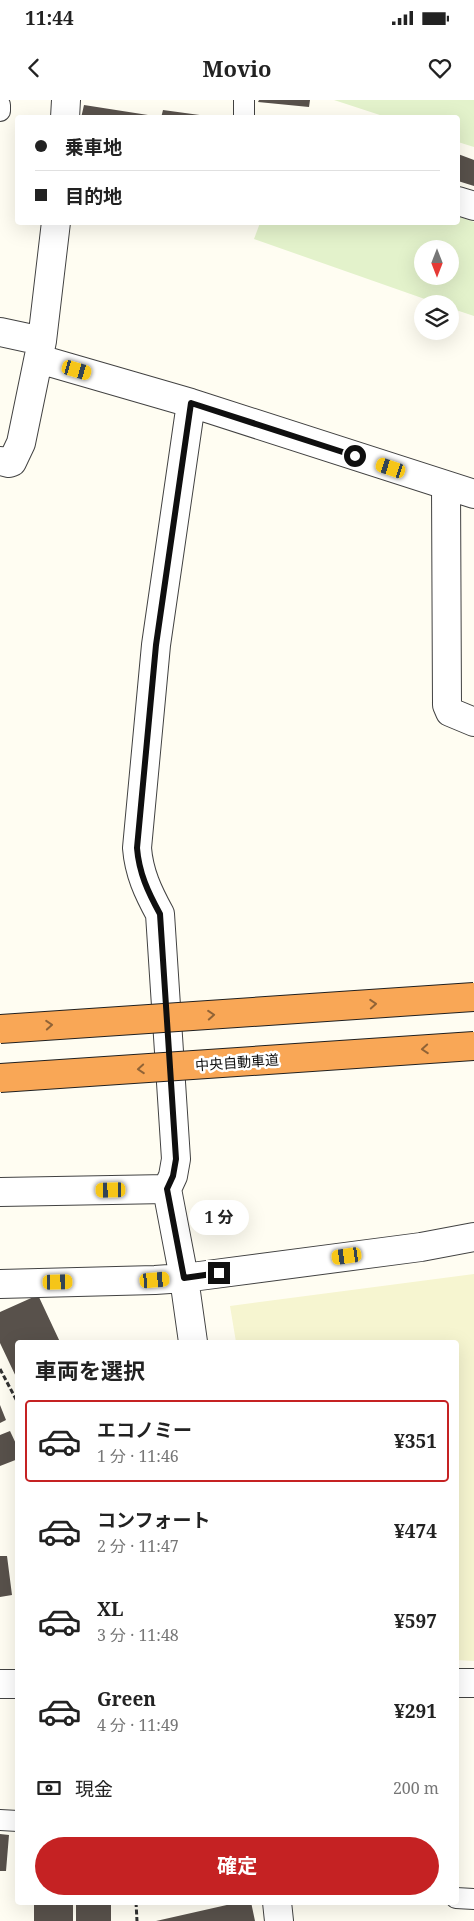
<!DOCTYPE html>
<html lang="ja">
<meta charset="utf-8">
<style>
body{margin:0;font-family:"Noto Serif","Noto Sans JP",serif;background:#f2f2f2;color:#222;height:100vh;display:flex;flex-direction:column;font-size:19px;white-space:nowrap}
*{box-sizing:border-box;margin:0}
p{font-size:16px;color:#767676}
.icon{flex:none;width:28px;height:28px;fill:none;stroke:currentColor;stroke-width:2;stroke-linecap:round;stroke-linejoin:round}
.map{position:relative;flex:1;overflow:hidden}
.details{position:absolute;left:15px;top:1240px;width:444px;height:565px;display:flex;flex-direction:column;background:#fff;border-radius:5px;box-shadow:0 5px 20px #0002}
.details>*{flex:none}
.banner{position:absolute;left:15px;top:15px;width:445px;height:110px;border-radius:5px;box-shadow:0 5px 20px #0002;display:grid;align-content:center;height:110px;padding:0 20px;background:#fff}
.needle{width:32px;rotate:180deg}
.fabs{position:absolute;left:414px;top:140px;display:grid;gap:10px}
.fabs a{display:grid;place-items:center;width:45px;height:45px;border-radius:50%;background:#fff;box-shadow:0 5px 20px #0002;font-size:25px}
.end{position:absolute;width:22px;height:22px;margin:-11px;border:6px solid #0f0f0f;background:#fff;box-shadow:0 0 0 2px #fff}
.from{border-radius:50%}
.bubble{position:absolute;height:35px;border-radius:18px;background:#fff;box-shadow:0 5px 20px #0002;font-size:16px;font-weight:700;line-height:35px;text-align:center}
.car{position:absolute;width:15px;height:30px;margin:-15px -8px;border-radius:6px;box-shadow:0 0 4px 1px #0007;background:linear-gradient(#f5c518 24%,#345 0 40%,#f5c518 0 76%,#345 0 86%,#f5c518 0)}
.banner b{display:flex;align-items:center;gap:18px;height:48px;font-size:19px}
.banner b+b{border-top:1px solid #e0e0e0}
.banner i{width:12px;height:12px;background:#222}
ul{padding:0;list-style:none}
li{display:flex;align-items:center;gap:15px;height:82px;margin:0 10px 8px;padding:0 10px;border:2px solid transparent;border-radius:5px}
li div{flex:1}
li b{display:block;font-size:19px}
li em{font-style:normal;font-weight:700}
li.on{border-color:#c52223}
li>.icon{width:45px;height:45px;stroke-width:1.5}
h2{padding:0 20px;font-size:22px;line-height:60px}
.pay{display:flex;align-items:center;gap:12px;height:55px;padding:0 20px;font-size:19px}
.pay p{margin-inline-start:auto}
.button{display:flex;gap:10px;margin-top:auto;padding:10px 20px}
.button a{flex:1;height:58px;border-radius:30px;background:#c52223;color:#fff;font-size:20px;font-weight:700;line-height:58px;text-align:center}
.status{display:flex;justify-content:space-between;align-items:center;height:35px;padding:0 25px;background:#fff;direction:ltr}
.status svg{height:14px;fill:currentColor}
header{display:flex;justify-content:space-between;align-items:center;height:65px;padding:0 20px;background:#fff;font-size:22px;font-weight:700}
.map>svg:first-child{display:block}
.farmland{fill:#f6f5d0}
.pitch{fill:#e3f2cb;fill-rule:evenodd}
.building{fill:#58514b}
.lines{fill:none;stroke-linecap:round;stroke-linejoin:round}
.service-casing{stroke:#424242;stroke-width:22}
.minor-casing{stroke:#424242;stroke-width:30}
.path{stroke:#313131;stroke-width:3;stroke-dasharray:5 2.5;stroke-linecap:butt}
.service{stroke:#fff;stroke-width:20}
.minor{stroke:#fff;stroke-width:28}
.motorway-bridge-casing{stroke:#202020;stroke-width:30;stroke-linecap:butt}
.motorway-bridge{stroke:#f9a756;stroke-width:28}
.oneway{stroke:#906336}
.route{stroke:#0f0f0f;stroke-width:6}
.labels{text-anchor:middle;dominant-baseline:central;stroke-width:5;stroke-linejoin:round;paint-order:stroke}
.street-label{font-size:14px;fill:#0f0f0f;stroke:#fff}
</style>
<div class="status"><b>11:44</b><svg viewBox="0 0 49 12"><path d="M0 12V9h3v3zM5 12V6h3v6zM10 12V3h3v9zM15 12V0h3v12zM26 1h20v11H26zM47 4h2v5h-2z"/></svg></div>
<header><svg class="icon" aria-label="back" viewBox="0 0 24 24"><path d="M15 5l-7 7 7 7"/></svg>Movio<svg class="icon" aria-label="heart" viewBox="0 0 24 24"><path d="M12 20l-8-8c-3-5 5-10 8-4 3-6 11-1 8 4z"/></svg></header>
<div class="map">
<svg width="474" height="1821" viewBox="0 0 474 1821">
<rect width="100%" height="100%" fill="#fffdf2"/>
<path class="farmland" d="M 474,1174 L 474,1561 L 456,1560 L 456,1242 L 236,1242 L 230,1206 Z"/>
<path class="pitch" d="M 334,0 L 474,0 L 474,47 L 458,42 L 458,18 L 386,17 Z
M 458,116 L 474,122 L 474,216 L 450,208 L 450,204 L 439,204 L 254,139 L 260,123 L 458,122 ZM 422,149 L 450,149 L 450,176 L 422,176 Z"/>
<path class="building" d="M 259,0 L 310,0 L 309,7 L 258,2 Z
M 84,5 L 148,15 L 148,18 L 81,18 Z
M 163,10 L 207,16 L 207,18 L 161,18 Z
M 458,54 L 474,60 L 474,86 L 458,81 Z
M 38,1195 L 60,1242 L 18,1242 L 18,1281 L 0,1243 L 0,1212 Z
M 0,1305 L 6,1320 L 0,1323 Z
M 10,1331 L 18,1348 L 18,1359 L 0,1366 L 0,1335 Z
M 0,1456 L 7,1456 L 12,1495 L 0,1497 Z
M 0,1734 L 9,1735 L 6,1771 L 0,1771 Z
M 34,1802 L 73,1802 L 73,1821 L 34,1821 Z
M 76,1802 L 111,1802 L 111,1821 L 76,1821 Z
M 240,1802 L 251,1802 L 255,1821 L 156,1821 Z"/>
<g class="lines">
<g class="service-casing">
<path id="service" d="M 0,5 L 0,11
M 244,18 L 244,0
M 0,1720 L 18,1721
M 456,1798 L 474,1799"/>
</g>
<g class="minor-casing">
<path id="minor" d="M 65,18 L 66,0
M 458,101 L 474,106
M 0,232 L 42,241
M 39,259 L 191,303 L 474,394
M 0,361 L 9,363 L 12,362 L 21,343 L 42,241 L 56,122
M 446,386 L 447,605 L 450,612 L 474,622
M 167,1089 L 173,1076 L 176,1059 L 160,814 C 148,792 139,773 137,748 L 156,545 L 191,303
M 0,1092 L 167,1089 L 184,1178 L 193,1242
M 0,1184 L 155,1180 L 184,1178 L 421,1147 L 474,1137
M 456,1583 L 474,1583
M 0,1584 L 18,1584
M 277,1802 L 279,1821"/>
</g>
<path class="path" d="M 0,1269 L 18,1303
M 136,1802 L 137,1821"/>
<use href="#service" class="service"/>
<use href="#minor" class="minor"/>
<g class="motorway-bridge-casing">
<path id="motorway-bridge" d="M 0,929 L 474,897
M 0,978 L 474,946"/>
</g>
<use href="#motorway-bridge" class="motorway-bridge"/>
</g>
<defs><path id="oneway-chevron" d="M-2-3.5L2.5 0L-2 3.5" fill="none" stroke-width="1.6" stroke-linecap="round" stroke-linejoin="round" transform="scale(1.25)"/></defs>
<g class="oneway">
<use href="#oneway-chevron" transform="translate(373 904) rotate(-4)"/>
<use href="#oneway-chevron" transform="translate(211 915) rotate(-4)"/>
<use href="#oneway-chevron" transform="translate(49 925) rotate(-4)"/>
<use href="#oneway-chevron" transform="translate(425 949) rotate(176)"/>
<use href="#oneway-chevron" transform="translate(141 969) rotate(176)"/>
</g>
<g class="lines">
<path class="route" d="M 219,1173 L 184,1178 L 167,1089 L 173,1076 L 176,1059 L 160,814 C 148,792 139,773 137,748 L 156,545 L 191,303 L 355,356"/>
</g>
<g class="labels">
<g class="street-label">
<text transform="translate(237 962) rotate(-4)">中央自動車道</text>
</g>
</g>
</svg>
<div class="fabs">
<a><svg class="needle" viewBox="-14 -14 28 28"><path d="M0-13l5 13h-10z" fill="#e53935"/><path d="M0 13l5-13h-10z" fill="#767676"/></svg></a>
<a><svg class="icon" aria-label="layers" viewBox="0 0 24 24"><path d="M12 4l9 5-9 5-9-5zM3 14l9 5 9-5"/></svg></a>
</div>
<i class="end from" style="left:355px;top:356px"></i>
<i class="end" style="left:219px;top:1173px"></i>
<div class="bubble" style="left:189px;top:1100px;width:60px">1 分</div>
<i class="car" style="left:77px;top:270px;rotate:106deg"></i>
<i class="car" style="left:391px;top:368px;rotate:288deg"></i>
<i class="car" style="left:111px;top:1090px;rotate:269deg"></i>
<i class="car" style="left:347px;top:1156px;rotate:262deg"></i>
<i class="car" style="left:155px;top:1180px;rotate:85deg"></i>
<i class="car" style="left:58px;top:1182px;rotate:89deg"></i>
<div class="banner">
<b><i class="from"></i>乗車地</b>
<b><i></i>目的地</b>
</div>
<section class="details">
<h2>車両を選択</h2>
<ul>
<li class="on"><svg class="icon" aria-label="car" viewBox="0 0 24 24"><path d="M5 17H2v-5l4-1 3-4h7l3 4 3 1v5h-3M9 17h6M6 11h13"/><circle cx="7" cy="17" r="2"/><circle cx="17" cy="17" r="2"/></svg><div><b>エコノミー</b><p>1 分 · 11:46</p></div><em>¥351</em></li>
<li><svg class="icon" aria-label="car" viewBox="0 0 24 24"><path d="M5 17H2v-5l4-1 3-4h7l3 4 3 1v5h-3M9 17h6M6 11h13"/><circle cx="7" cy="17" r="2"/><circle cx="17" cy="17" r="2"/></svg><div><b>コンフォート</b><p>2 分 · 11:47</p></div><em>¥474</em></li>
<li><svg class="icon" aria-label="car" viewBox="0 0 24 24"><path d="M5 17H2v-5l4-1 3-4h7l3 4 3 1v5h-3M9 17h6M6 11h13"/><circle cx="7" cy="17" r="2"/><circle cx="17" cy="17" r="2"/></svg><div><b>XL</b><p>3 分 · 11:48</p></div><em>¥597</em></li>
<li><svg class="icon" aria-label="car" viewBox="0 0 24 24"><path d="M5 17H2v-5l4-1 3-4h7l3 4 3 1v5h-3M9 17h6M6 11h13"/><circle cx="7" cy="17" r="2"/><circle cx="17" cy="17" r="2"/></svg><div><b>Green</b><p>4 分 · 11:49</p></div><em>¥291</em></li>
</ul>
<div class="pay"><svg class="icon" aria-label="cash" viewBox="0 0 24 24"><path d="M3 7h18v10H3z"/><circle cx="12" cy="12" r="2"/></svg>現金<p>200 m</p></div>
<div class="button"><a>確定</a></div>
</section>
</div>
